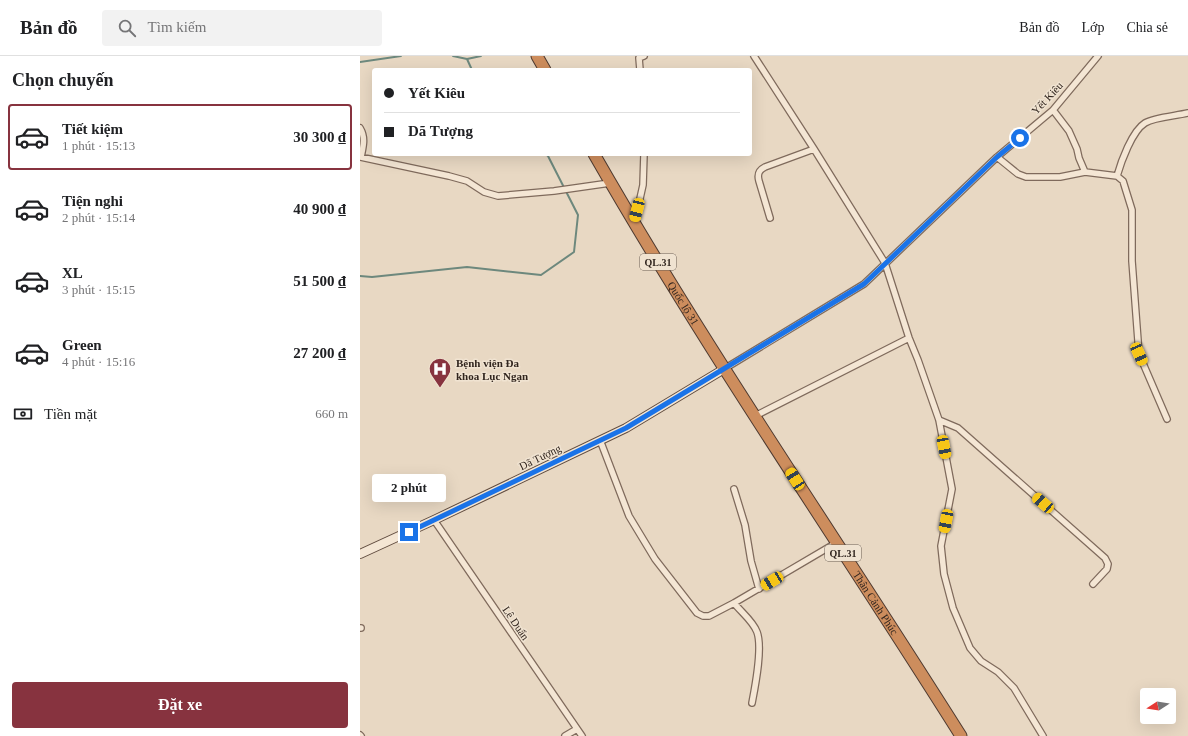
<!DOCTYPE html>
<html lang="vi">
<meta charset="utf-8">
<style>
body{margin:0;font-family:"Times New Roman",serif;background:#f2f2f2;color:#202124;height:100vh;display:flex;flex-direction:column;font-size:15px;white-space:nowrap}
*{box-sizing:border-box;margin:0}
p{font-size:13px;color:#757577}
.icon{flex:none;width:22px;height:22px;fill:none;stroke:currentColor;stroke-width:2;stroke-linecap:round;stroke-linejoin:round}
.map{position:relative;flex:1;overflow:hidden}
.details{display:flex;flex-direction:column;background:#fff;width:360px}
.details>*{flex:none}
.top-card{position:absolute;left:12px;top:12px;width:380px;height:88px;border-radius:4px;box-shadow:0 4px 16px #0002;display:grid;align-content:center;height:88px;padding:0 12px;background:#fff}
.needle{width:26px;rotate:258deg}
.tools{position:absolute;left:780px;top:632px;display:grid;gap:8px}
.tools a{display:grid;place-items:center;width:36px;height:36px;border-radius:4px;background:#fff;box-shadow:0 4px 16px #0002;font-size:20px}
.end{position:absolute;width:18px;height:18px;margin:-9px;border:5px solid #1a73e8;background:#fff;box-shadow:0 0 0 2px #fff}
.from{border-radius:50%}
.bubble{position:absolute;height:28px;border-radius:4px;background:#fff;box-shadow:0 4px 16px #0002;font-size:13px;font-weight:800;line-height:28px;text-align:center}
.car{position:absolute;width:12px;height:24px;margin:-12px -6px;border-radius:5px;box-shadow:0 0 3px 1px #0007;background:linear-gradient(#f5c518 24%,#345 0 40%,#f5c518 0 76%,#345 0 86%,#f5c518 0)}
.top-card b{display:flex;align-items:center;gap:14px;height:38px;font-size:15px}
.top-card b+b{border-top:1px solid #e0e0e0}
.top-card i{width:10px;height:10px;background:#202124}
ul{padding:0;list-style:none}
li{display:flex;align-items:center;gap:12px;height:66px;margin:0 8px 6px;padding:0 4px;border:2px solid transparent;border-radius:4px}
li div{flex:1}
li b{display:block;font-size:15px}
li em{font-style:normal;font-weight:800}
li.on{border-color:#87333f}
li>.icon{width:36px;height:36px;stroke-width:1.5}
h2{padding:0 12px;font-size:18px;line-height:48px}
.pay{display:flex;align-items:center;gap:10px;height:44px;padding:0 12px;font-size:15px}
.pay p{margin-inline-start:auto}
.action{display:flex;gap:8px;margin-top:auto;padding:8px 12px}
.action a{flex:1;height:46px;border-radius:4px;background:#87333f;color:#fff;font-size:16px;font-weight:800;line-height:46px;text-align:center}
header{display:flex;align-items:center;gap:24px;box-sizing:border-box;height:56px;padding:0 20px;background:#fff;border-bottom:1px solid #e0e0e0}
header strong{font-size:19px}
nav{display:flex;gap:22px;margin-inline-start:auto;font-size:14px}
.search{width:280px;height:36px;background:#f2f2f2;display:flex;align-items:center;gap:10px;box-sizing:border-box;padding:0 14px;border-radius:4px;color:#757577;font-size:15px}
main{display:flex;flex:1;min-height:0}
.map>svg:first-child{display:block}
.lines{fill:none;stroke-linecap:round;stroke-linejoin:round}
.stream{stroke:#6d887d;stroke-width:2}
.street-casing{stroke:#7f6a5c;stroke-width:8}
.secondary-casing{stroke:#614c3f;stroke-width:10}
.highway-casing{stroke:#4e3a30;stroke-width:13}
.street{stroke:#f4e6d4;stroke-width:5.5}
.secondary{stroke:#f4e6d4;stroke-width:8}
.highway{stroke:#cd8d5d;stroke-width:11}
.route{stroke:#1a73e8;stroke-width:5}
.labels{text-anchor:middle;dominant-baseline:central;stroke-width:3;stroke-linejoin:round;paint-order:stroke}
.shield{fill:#f0e3d1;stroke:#6a5e54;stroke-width:1}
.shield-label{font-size:10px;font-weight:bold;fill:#31251e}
.street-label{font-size:11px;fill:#31251e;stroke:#f0e3d1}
.poi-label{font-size:11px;font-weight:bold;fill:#31251e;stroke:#f0e3d1;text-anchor:start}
</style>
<header>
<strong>Bản đồ</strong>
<div class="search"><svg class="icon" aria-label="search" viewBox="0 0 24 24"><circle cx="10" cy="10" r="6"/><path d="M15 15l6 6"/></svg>Tìm kiếm</div>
<nav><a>Bản đồ</a><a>Lớp</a><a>Chia sẻ</a></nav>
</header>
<main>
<section class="details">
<h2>Chọn chuyến</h2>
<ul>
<li class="on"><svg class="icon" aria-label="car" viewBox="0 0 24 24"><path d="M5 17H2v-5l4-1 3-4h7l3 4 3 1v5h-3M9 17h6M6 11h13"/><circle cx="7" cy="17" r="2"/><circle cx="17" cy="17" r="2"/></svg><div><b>Tiết kiệm</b><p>1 phút · 15:13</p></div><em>30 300 ₫</em></li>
<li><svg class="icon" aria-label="car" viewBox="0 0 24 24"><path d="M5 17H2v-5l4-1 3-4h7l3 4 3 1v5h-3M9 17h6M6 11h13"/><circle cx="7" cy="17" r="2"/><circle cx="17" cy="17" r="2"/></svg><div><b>Tiện nghi</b><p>2 phút · 15:14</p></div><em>40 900 ₫</em></li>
<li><svg class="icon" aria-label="car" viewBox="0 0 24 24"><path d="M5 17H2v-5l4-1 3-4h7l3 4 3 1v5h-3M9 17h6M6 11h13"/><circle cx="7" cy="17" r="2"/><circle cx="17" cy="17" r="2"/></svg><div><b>XL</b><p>3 phút · 15:15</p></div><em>51 500 ₫</em></li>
<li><svg class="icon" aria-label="car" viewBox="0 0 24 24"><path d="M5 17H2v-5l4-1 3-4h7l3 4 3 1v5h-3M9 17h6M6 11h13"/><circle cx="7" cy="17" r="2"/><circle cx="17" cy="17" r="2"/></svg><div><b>Green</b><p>4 phút · 15:16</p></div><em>27 200 ₫</em></li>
</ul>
<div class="pay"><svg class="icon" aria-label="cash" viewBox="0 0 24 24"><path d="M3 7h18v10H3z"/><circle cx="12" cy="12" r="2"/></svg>Tiền mặt<p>660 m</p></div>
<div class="action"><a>Đặt xe</a></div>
</section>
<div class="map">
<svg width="828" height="680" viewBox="0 0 828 680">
<rect width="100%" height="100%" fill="#e8d8c3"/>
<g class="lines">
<path class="stream" d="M 93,0 L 107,3 L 121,0
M 107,3 L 112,14
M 0,6 L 41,0
M 0,220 L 12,221 L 107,211 L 181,219 L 214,196 L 218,159 L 188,100 L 185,98"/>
<g class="street-casing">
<path id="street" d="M 394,0 L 454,93 L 525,207 L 549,282 L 558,304 L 579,364 L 592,433 L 581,490 L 584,518 L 593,552 L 610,592 L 621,605 L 638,616 L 654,632 L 683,680
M 280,14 L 279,2 L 284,0
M 693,54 L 709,75 L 717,93 L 719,102 L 725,116
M 0,72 C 6,82 3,91 1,101
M 0,101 L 89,120 L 107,125 L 124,136 L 138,140 L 194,135 L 250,127
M 637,101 L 658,118 L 666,121 L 700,121 L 725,116 L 757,120 L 763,125 L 772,154 L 772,205 L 779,298 L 807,363
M 757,120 C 761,106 772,75 785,67 C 795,61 816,60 828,57
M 410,162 L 399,125 C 397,118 399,114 405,111 L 454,93
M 275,165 L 283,129 L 284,98
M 364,313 L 504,228 L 637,101 L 693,54 L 738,0
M 395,360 L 549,282
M 579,364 L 598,372 L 745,502 L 748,508 L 747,513 L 733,528
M 240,384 L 269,460 L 295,503 L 337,557 L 343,560 L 349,560 L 374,547 L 476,487
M 374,433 L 385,469 L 391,505 L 399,533
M 74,464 L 222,680
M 374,547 C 381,556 393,565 397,576 C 403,592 395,631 392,647
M 0,572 L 1,572
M 0,679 L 1,680
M 205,680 L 217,673"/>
</g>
<g class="secondary-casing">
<path id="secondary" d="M 0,498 L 74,464 L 266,372 L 364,313"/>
</g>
<g class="highway-casing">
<g id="highway">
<path d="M 177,0 L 185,14"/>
<path id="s1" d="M 234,98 C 348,297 479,486 601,680"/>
</g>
</g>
<use href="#street" class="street"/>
<use href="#secondary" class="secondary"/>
<use href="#highway" class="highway"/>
</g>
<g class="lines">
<path class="route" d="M 49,476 L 266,372 L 504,228 L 637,101 L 660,82"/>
</g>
<defs>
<g id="hospital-pin" transform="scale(1.15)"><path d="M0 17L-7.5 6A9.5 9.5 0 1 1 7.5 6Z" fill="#87333f" stroke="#f0e3d1"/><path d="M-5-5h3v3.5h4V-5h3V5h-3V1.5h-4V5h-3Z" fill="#fff"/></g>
</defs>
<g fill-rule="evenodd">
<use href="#hospital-pin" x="80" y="313"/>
</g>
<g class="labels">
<g class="shield">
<rect x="280" y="198" width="36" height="16" rx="3"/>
<rect x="465" y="489" width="36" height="16" rx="3"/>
</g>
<g class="shield-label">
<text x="298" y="206">QL.31</text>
<text x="483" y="497">QL.31</text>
</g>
<g class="street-label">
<text transform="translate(687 42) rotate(-47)">Yết Kiêu</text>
<text stroke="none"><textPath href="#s1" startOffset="174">Quốc lộ 31</textPath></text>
<text transform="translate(180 401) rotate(-26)">Dã Tượng</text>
<text stroke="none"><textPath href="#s1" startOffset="530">Thân Cảnh Phúc</textPath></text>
<text transform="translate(156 567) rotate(56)">Lê Duẩn</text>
</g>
<g class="poi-label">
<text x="96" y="307">Bệnh viện Đa<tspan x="96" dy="13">khoa Lục Ngạn</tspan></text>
</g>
</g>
</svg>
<div class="tools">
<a><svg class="needle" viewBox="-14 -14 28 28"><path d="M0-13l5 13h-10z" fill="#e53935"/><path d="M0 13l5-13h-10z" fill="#757577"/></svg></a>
</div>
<i class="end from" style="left:660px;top:82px"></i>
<i class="end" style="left:49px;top:476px"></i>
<div class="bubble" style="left:12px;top:418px;width:74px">2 phút</div>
<i class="car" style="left:277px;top:154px;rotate:194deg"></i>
<i class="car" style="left:779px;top:298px;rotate:156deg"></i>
<i class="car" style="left:584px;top:391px;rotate:169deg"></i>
<i class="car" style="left:435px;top:423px;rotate:327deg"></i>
<i class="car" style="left:683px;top:447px;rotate:311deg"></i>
<i class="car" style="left:586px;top:465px;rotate:191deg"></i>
<i class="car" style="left:412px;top:525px;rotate:239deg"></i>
<div class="top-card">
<b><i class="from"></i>Yết Kiêu</b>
<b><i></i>Dã Tượng</b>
</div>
</div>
</main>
